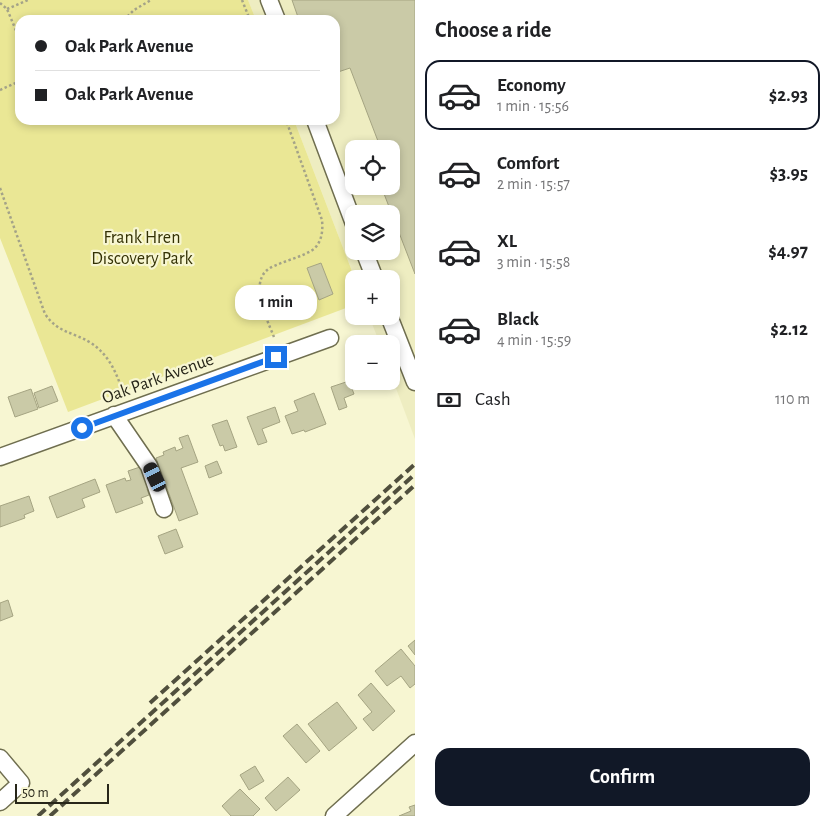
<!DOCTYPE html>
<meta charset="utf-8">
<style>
body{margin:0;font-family:"Alegreya Sans",sans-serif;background:#f2f2f2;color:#202124;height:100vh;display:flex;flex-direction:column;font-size:19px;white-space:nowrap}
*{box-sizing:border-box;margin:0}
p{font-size:16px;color:#757577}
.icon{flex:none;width:28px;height:28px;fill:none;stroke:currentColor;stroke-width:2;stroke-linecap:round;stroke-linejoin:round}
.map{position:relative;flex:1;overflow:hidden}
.side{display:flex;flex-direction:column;background:#fff;width:415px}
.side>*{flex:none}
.top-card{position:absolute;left:15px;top:15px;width:325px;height:110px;border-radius:15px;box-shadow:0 2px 8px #0003;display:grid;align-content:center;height:110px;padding:0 20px;background:#fff}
.fabs{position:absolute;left:345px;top:140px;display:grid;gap:10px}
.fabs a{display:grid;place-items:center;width:55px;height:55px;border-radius:10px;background:#fff;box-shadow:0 2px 8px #0003;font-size:25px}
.scale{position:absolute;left:15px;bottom:12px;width:94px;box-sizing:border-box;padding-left:5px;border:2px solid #272619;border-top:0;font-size:14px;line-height:18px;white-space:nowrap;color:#272619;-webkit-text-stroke:4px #f7f6d2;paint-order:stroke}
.end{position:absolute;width:22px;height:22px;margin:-11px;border:6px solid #1a73e8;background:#fff;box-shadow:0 0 0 2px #fff}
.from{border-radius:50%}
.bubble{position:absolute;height:35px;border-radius:15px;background:#fff;box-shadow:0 2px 8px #0003;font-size:16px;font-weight:600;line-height:35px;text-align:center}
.car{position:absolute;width:15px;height:30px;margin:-15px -8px;border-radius:6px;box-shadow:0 0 4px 1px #0007;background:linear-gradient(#222 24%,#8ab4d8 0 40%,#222 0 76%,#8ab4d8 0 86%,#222 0)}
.top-card b{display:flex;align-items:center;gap:18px;height:48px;font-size:19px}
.top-card b+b{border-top:1px solid #e0e0e0}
.top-card i{width:12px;height:12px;background:#202124}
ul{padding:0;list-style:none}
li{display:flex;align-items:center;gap:15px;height:70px;margin:0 10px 8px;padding:0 10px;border:2px solid transparent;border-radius:15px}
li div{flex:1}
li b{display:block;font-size:19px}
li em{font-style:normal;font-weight:600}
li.selected{border-color:#111827}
li>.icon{width:45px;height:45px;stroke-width:1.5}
h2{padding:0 20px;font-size:22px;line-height:60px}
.pay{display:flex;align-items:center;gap:12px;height:55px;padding:0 20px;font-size:19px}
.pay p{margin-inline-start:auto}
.action{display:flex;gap:10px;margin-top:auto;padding:10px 20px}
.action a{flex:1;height:58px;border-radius:15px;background:#111827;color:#fff;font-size:20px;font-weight:600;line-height:58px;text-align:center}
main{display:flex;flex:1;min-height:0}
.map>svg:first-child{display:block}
.built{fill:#eeedc1;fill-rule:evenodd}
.green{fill:#eae795}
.building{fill:#cacaa7;stroke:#a5a482}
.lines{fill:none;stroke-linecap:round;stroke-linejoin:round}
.minor-casing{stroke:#6f6e4f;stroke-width:19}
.path{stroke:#a4a388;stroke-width:2.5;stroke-dasharray:2.5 2.5;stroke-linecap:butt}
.minor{stroke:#fff;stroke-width:16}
.rail{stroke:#504f3d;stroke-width:4;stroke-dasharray:10 5;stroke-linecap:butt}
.route{stroke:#1a73e8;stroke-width:6}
.labels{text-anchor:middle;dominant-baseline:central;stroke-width:4.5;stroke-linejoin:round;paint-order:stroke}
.park-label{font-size:18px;fill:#333104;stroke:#f7f6d2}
.street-label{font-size:18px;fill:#272619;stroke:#f7f6d2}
</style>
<main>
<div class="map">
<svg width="415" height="816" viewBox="0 0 415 816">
<rect width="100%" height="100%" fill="#f7f6d2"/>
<path class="built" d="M 248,0 L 415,0 L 415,439 L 391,375 L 391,344 L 380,344 L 369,316 L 391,316 L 391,279 L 355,279 L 294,120 L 335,120 L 335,20 L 256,20 ZM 354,149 L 391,149 L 391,186 L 354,186 ZM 354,214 L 391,214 L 391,251 L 354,251 Z"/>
<path class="green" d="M 0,0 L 248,0 L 256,20 L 20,20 L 20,120 L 294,120 L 355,279 L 354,305 L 68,412 L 0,238 Z"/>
<path class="building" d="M 292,0 L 415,0 L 415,274 L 381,186 L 391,186 L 391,149 L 381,149 L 350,68 L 335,73 L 335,20 L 299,20 Z
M 321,263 L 333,294 L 319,300 L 307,268 Z
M 349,381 L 354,394 L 344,398 L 347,407 L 339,410 L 331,387 Z
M 52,386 L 58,401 L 39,408 L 34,393 Z
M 31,389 L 38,409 L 15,417 L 8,397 Z
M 314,393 L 326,424 L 305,432 L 304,430 L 292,434 L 285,416 L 298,411 L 294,401 Z
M 275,407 L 280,422 L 262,429 L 267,442 L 258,445 L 247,417 Z
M 227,420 L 237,447 L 225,451 L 223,445 L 220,446 L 212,425 Z
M 188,435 L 198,462 L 181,468 L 198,514 L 179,521 L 156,458 L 164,455 L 163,452 L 175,447 L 176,451 L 183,448 L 179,438 Z
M 217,461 L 222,473 L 209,478 L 205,466 Z
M 143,466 L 151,487 L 147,489 L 149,495 L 141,498 L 143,503 L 116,513 L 106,485 L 125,478 L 126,481 L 131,480 L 128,471 Z
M 95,479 L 100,492 L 82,499 L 85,507 L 57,518 L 49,497 Z
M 29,496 L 34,511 L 24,515 L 25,518 L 0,527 L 0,506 Z
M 176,529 L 183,547 L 165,554 L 158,536 Z
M 8,600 L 13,616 L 0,621 L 0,603 Z
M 415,640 L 415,655 L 408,646 Z
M 401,649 L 415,666 L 415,684 L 410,688 L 401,676 L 387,686 L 375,671 Z
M 371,683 L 395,711 L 373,731 L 363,719 L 372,712 L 358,695 Z
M 337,702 L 357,728 L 329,751 L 308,724 Z
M 297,724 L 320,751 L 306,763 L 283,736 Z
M 255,766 L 264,781 L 249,790 L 240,775 Z
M 288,777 L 300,790 L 276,811 L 265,798 Z
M 240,789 L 260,809 L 253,816 L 231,816 L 222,806 Z
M 415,805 L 415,816 L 399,816 L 411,811 L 409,807 Z"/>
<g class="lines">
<g class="minor-casing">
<path id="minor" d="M 269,0 L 277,20
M 315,120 L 354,224
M 364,251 L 375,279
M 389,316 L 415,382
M 114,415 L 149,466 L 164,509
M 0,457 L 330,338
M 0,758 L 21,783 L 0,802
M 334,816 L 415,743"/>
</g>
<path class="path" d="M 242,0 L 250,20
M 0,3 L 7,9 L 20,40
M 7,9 L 28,0
M 124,20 L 134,10 L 151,0
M 0,90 L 20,81
M 0,188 L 45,314 C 59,334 72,331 91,343 C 109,355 116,372 123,392
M 274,337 C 266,317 246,277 274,266 C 287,260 302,257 314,249 C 322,241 323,231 322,220 L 286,120"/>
<use href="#minor" class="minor"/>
<path class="rail" d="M 150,703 L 415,464
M 38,816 L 415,474
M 50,816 L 415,485"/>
</g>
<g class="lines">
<path class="route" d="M 82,428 L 276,357"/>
</g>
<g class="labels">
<g class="park-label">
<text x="142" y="238">Frank Hren<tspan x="142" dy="21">Discovery Park</tspan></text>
</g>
<g class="street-label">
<text transform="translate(158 379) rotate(-20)">Oak Park Avenue</text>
</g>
</g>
</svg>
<div class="fabs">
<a><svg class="icon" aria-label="locate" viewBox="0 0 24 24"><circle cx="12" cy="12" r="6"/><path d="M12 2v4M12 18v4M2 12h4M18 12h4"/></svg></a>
<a><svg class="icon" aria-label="layers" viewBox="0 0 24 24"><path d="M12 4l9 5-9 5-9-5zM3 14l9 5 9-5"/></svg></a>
<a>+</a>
<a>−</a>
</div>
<div class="scale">50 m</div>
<i class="end from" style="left:82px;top:428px"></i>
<i class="end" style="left:276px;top:357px"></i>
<div class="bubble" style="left:235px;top:285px;width:82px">1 min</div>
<i class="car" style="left:155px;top:477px;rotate:334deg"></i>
<div class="top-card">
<b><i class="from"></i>Oak Park Avenue</b>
<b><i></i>Oak Park Avenue</b>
</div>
</div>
<section class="side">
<h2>Choose a ride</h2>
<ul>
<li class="selected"><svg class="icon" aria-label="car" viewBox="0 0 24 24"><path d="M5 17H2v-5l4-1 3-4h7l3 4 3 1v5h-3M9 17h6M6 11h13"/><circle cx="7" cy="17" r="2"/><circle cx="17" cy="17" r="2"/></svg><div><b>Economy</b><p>1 min · 15:56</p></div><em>$2.93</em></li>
<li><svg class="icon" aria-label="car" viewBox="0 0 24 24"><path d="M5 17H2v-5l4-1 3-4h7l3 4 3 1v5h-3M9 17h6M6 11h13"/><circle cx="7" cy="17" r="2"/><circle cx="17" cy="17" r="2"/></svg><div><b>Comfort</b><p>2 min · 15:57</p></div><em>$3.95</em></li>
<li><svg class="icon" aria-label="car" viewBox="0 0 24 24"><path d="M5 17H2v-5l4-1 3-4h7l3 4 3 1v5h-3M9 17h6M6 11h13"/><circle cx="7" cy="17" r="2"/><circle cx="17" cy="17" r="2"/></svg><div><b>XL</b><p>3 min · 15:58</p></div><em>$4.97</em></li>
<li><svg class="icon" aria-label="car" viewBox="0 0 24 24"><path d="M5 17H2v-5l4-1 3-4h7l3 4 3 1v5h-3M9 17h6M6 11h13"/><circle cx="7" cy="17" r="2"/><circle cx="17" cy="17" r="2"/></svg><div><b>Black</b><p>4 min · 15:59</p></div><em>$2.12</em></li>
</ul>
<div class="pay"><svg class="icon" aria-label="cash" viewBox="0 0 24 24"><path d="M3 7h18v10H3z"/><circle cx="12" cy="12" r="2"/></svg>Cash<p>110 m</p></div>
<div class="action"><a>Confirm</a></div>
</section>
</main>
